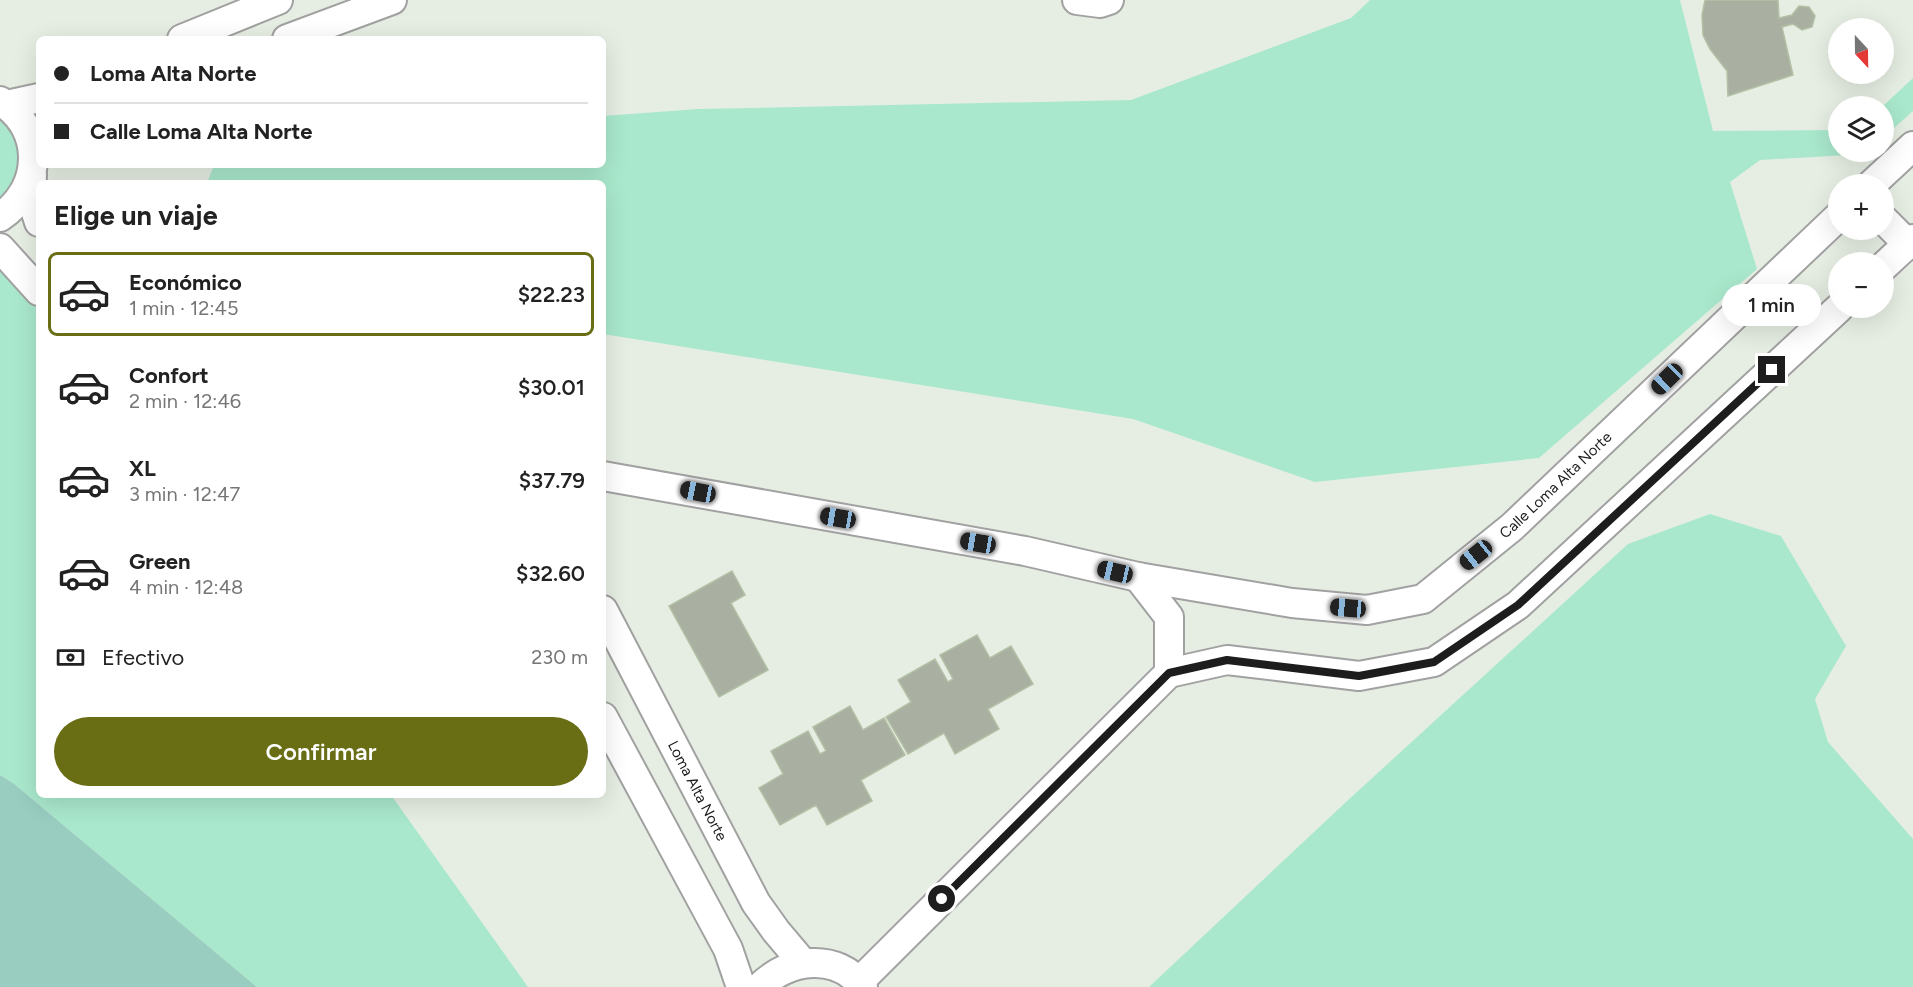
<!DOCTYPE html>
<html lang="es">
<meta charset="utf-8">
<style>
body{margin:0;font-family:Figtree,sans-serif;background:#f2f2f2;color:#222;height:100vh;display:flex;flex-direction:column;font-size:22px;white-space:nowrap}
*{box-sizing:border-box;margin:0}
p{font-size:20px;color:#767676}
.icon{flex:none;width:33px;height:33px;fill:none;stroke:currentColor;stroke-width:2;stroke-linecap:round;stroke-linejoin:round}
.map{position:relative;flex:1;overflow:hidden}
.side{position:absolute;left:36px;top:180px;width:570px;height:618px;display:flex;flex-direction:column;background:#fff;border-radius:9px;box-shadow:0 6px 24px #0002}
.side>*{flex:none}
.banner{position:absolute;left:36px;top:36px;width:570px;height:132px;border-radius:9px;box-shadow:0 6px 24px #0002;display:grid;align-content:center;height:132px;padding:0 18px;background:#fff}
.needle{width:39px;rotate:158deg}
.tools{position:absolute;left:1828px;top:18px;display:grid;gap:12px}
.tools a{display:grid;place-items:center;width:66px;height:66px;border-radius:50%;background:#fff;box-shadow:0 6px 24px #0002;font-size:30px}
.end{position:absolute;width:27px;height:27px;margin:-14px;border:8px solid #1d1d1d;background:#fff;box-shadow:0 0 0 3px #fff}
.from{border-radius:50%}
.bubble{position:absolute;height:42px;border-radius:21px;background:#fff;box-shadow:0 6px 24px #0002;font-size:20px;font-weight:600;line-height:42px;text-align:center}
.car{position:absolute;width:18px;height:36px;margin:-18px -9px;border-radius:8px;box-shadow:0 0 4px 2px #0007;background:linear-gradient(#222 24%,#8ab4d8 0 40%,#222 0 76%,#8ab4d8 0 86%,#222 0)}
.banner b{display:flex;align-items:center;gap:21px;height:57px;font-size:22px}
.banner b+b{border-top:2px solid #e0e0e0}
.banner i{width:15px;height:15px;background:#222}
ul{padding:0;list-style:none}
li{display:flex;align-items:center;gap:18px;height:84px;margin:0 12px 9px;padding:0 6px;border:3px solid transparent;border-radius:9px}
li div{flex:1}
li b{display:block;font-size:22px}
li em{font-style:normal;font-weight:600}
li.current{border-color:#696d14}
li>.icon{width:54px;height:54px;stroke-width:1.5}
h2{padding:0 18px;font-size:27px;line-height:72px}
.pay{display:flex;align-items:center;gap:15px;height:66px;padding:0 18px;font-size:22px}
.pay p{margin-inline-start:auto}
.button{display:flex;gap:12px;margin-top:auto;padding:12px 18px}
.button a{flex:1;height:69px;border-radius:36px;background:#696d14;color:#fff;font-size:24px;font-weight:600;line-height:69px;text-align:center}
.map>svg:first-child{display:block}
.grass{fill:#a9e8cc}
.forest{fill:#98cdc0}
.building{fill:#a9b0a2;stroke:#b3c0a5;stroke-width:1.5}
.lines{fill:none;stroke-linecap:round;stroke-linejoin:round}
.street-casing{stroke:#a1a1a1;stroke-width:32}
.street{stroke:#fff;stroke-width:28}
.route{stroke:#1d1d1d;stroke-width:8}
.labels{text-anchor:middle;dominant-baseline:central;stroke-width:6;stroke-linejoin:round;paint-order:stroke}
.street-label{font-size:15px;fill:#1d1d1d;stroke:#fff}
</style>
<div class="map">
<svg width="1913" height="987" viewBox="0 0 1913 987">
<rect width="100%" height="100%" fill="#e6eee3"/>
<path class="grass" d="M 1370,0 L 1680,0 L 1713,131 L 1839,130 L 1839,152 L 1869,152 L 1866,154 L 1760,160 L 1730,182 L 1757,269 L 1539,458 L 1315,482 L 1133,419 L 603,334 L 603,183 L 207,183 L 214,165 L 603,165 L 603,116 L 698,109 L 1131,100 L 1351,18 Z
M 1913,78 L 1913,111 L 1884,137 L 1883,106 Z
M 0,113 L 21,143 L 22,172 L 0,204 Z
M 0,260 L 39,301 L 39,795 L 391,795 L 528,987 L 257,987 L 13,783 L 0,775 Z
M 1710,514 L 1781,536 L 1846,646 L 1815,699 L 1828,742 L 1913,839 L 1913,987 L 1149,987 L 1346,802 L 1628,544 Z"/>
<path class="forest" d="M 0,775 L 13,783 L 257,987 L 0,987 Z"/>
<path class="building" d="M 1705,0 L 1778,0 L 1779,18 L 1792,15 L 1799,6 L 1809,7 L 1815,16 L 1812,27 L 1802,30 L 1793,24 L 1782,27 L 1793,75 L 1728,96 L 1727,71 L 1710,49 L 1703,35 L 1702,15 Z
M 732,571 L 745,595 L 731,603 L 768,670 L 719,697 L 669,606 Z
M 977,635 L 990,658 L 1011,646 L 1033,684 L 988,709 L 999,729 L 955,754 L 944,733 L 908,754 L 886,717 L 911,702 L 898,680 L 935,659 L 948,682 L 953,679 L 940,655 Z
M 850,706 L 863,730 L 884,718 L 905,755 L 861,780 L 872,801 L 827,825 L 816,805 L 780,825 L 759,788 L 783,774 L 771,751 L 808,731 L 820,754 L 826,751 L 813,727 Z"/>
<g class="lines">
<g class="street-casing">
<g id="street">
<path d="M 1077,0 L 1100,3 L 1109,0"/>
<path d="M 182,39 L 278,0"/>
<path d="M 287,39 L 392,0"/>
<path d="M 0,101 C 45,128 43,189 0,217"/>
<path d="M 7,105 L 39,98"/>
<path d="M 32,175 L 31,197 L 39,222"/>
<path d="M 1872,184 L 1913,146"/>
<path d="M 1884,220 L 1908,244 L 1913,245"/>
<path d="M 0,248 L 39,291"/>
<path d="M 1884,266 L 1913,239"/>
<path id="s1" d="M 603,476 L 1025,551 L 1138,577 L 1292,603 L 1367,610 L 1423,599 L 1512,527 L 1839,216"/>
<path d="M 1138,577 L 1169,617 L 1169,673"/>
<path id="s2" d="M 603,610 L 756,903 L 776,931 L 803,963"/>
<path d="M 1169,673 L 1227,660 L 1359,676 L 1434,662 L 1518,605 L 1839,308"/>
<path d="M 603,717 L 728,949 L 741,987"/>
<path d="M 859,982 L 1169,673"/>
<path d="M 760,987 C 788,958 837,952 863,987"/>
</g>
</g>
<use href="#street" class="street"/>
</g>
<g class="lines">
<path class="route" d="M 942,899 L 1169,673 L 1227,660 L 1359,676 L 1434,662 L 1518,605 L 1772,370"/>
</g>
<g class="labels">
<g class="street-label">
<text stroke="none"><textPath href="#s1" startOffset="1008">Calle Loma Alta Norte</textPath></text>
<text stroke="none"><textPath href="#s2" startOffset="204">Loma Alta Norte</textPath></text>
</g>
</g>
</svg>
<div class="tools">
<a><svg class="needle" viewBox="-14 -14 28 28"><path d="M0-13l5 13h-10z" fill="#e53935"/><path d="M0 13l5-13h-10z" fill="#767676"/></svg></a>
<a><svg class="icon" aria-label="layers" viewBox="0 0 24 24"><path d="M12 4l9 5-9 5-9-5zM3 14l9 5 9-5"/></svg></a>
<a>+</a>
<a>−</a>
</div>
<i class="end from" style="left:942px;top:899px"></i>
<i class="end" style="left:1772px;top:370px"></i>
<div class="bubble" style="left:1722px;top:284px;width:99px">1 min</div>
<i class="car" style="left:1667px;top:379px;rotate:226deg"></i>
<i class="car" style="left:698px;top:492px;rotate:281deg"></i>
<i class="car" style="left:838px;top:518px;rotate:280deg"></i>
<i class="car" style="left:978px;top:543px;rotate:280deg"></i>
<i class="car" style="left:1476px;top:555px;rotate:231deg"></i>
<i class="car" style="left:1115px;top:572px;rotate:283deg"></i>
<i class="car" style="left:1348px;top:608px;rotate:275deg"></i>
<div class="banner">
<b><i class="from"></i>Loma Alta Norte</b>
<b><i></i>Calle Loma Alta Norte</b>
</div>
<section class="side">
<h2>Elige un viaje</h2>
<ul>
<li class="current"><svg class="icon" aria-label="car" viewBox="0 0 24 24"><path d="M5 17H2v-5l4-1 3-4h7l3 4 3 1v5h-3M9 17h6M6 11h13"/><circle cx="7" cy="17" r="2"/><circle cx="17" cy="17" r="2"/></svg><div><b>Económico</b><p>1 min · 12:45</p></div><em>$22.23</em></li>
<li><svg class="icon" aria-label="car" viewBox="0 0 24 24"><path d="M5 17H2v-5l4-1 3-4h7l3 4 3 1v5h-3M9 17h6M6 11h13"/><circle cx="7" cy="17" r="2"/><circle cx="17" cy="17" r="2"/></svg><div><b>Confort</b><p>2 min · 12:46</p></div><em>$30.01</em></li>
<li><svg class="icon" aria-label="car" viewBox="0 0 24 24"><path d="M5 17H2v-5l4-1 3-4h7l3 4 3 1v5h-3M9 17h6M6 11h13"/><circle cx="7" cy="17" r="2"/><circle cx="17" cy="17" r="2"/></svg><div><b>XL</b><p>3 min · 12:47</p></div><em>$37.79</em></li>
<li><svg class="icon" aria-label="car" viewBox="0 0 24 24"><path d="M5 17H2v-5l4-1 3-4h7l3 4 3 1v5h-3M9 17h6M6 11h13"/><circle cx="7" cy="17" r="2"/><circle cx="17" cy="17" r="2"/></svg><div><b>Green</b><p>4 min · 12:48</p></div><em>$32.60</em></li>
</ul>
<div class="pay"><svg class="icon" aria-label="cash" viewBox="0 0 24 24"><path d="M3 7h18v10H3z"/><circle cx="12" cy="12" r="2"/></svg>Efectivo<p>230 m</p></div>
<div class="button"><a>Confirmar</a></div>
</section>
</div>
